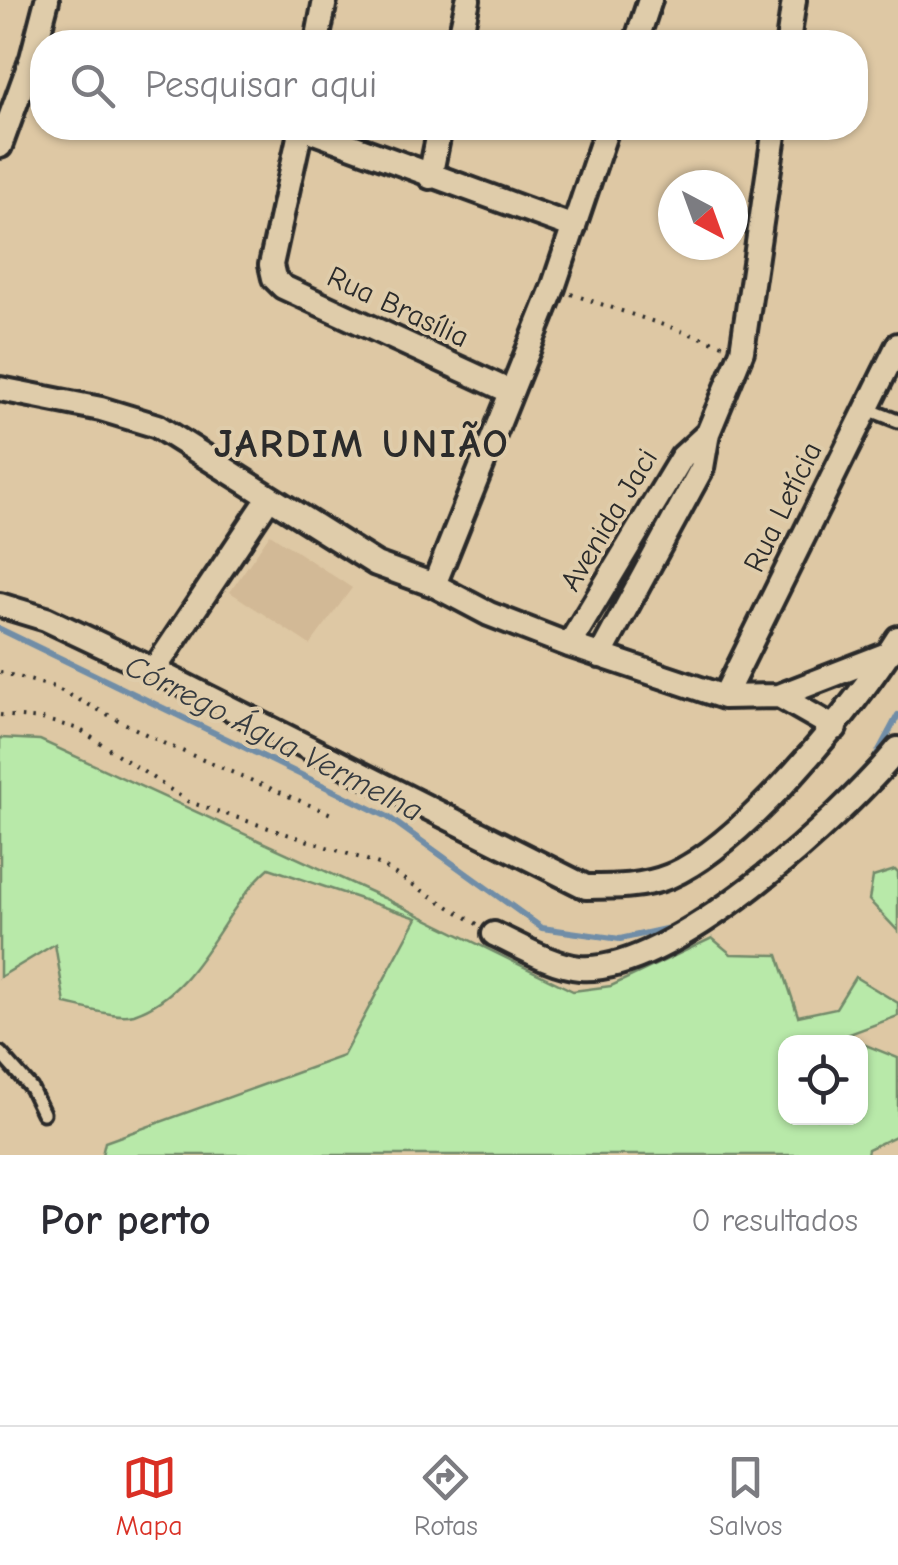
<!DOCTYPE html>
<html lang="pt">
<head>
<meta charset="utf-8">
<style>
	:root { --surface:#fff; --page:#f2f2f3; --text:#2b2b33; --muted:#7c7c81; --line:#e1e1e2; --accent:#d93025 }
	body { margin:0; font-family:"Comic Neue",sans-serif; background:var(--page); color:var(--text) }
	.controls { position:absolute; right:30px; bottom:30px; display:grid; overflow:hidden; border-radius:20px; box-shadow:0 2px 8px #0004 }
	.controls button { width:90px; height:90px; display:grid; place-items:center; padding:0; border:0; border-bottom:2px solid var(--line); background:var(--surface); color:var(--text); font:50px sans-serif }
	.compass { position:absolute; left:658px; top:170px; width:90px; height:90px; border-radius:50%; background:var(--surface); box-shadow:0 2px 8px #0004; rotate:139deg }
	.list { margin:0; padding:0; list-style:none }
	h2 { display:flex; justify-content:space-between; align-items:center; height:130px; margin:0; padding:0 40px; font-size:42px }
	h2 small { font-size:32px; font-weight:400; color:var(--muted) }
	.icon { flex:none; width:55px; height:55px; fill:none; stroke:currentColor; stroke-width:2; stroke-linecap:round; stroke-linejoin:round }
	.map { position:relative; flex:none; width:898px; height:1155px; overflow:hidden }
	.search { position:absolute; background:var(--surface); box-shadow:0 2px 8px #0004; left:30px; right:30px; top:30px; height:110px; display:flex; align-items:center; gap:25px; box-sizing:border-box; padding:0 35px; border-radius:40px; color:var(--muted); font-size:38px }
	.sheet { height:270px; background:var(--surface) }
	nav { display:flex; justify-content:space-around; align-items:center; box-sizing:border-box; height:140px; border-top:2px solid var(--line); background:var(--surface); font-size:28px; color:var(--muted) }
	nav a { display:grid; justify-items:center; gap:5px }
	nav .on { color:var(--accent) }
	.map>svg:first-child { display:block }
	.built { fill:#d2b996 }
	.green { fill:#b8e9a9; stroke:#728a6a; stroke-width:2.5 }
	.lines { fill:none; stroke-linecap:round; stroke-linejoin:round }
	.stream { stroke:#6f8da7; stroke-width:6 }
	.lane-casing { stroke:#2b2b2b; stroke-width:19 }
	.street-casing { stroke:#2b2b2b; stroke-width:30 }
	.path { stroke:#2b2b2b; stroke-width:4; stroke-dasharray:2.5 8; stroke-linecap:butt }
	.lane { stroke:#dfccaa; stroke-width:11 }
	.street { stroke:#dfccaa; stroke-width:22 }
	.labels { text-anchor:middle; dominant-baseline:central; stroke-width:8; stroke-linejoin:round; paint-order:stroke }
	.street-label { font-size:30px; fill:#2b2b2b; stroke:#dfccaa }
	.water-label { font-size:32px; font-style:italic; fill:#363b40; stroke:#dfccaa }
	.district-label { font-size:40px; font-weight:bold; letter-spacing:2.5px; fill:#2b2b2b; stroke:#dfccaa }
</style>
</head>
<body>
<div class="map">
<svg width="898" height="1155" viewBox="0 0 898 1155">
	<rect width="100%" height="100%" fill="#dec8a4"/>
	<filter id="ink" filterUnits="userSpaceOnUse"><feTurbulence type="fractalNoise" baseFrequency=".01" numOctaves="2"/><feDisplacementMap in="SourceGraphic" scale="20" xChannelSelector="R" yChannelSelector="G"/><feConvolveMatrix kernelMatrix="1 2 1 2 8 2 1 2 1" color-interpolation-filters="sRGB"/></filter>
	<g filter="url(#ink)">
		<path class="built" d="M270,534L352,588L310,645L230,592Z"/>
		<path class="green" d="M0,738L40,740L384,898L573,991L611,986L712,938L731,954L778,955L798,1016L836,1008L855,977L898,1003V1016L844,1036L858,1042H786V1118H860L861,1043L898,1058V1135L868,1149L867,1155H102L105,1142L343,1056L417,918L269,868C220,911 201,991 134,1014C117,1019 83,1007 65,1004L55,944L0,977Z
			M895,870L898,873V931L869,900L873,877Z"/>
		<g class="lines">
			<path class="stream" d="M0,629L388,817L542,928L620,939L670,928
				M819,815L875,758L898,715"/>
			<g class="lane-casing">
				<path id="lane" d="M865,408L898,421
					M0,1053L31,1088L43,1113"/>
			</g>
			<g class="street-casing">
				<path id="street" d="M317,42L325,0
					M459,42L468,0
					M636,42L650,0
					M788,42L794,0
					M301,128L271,265L274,278L283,287L511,392
					M303,128L574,227
					M0,146L32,58L47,0
					M430,177L440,128
					M0,389L101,409L157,426L376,564L434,585L489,614L569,645L724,697L779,696L890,653
					M434,585L553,288L607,128
					M0,605L46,619L154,670L586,887C615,887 643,887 670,876C744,844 855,707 898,638
					M569,645L682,457L708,433
					M600,656L702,468L708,433L742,351L775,128
					M154,670L269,498
					M779,696L835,728
					M724,697L898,345
					M494,934C520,946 551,965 580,968C671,975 843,816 898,749"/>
			</g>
			<path class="path" d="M571,294L723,345
				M0,672L54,687L163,743L331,814
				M0,715L42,719L79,729L189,802L379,864L477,924"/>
			<use href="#lane" class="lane"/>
			<use href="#street" class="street"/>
		</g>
	</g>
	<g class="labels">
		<g class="street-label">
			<text transform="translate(398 307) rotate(25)">Rua Brasília</text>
			<text transform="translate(783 507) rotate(-64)">Rua Letícia</text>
			<text transform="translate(609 520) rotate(-59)">Avenida Jaci</text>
		</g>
		<g class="water-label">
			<text transform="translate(274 738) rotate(27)">Córrego Água Vermelha</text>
		</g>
		<g class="district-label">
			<text x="362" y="444">JARDIM UNIÃO</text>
		</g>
	</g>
</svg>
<div class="controls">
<button><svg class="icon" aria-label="locate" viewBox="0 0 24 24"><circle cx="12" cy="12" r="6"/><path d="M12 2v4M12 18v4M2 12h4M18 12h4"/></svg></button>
</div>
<svg class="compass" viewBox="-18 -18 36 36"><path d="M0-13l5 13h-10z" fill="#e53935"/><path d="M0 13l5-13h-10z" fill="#7c7c81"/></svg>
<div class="search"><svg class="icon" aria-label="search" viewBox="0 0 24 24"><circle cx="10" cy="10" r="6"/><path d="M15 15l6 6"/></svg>Pesquisar aqui</div>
</div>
<section class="sheet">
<h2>Por perto<small>0 resultados</small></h2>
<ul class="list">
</ul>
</section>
<nav>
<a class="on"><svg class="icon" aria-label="map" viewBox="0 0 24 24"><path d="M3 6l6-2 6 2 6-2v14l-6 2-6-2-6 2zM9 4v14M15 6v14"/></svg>Mapa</a>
<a><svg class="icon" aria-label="directions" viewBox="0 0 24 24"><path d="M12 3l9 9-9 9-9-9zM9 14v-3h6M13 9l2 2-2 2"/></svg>Rotas</a>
<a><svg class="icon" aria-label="saved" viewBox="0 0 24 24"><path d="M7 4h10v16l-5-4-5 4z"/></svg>Salvos</a>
</nav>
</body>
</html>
